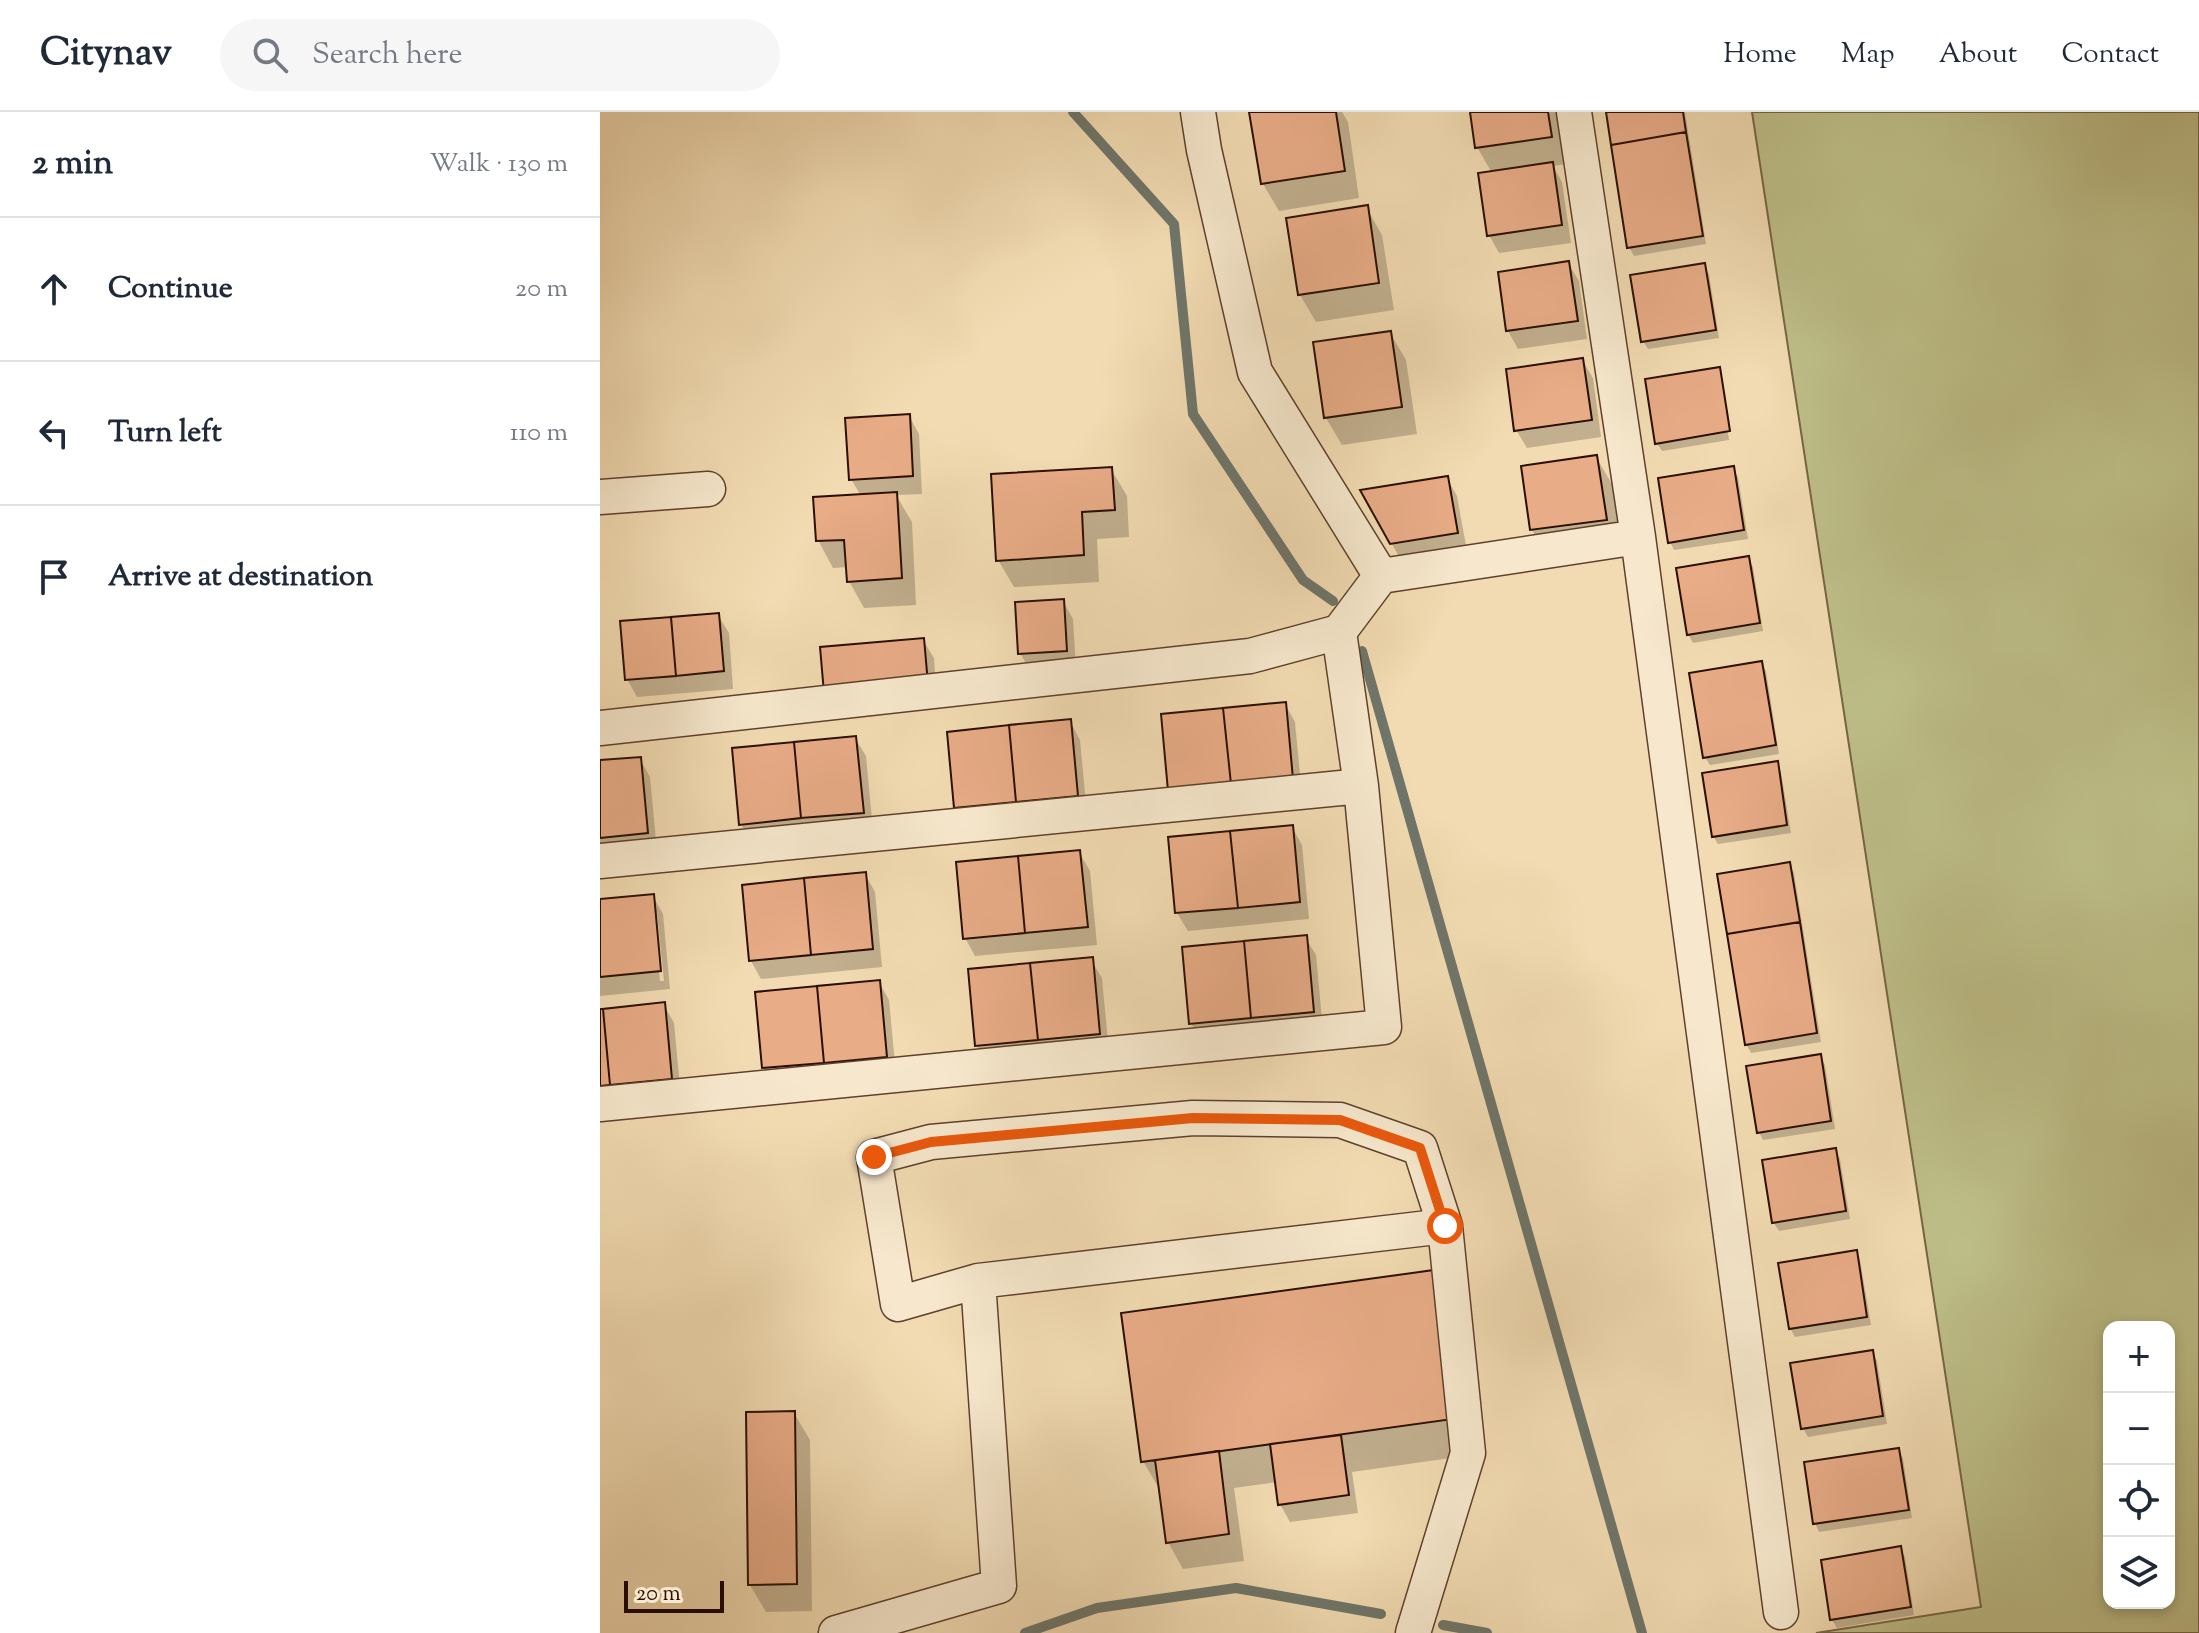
<!DOCTYPE html>
<html lang="en">
<head>
<meta charset="utf-8">
<style>
	:root { --surface:#fff; --page:#f6f6f7; --text:#1f2937; --muted:#747a83; --line:#e0e1e3 }
	body { margin:0; font-family:"Sorts Mill Goudy",serif; background:var(--page); color:var(--text) }
	.controls { position:absolute; right:24px; bottom:24px; display:grid; overflow:hidden; border-radius:16px; box-shadow:0 4px 12px #0003 }
	.controls button { width:72px; height:72px; display:grid; place-items:center; padding:0; border:0; border-bottom:2px solid var(--line); background:var(--surface); color:var(--text); font:40px sans-serif }
	.scale { position:absolute; left:24px; bottom:20px; width:100px; box-sizing:border-box; padding-left:8px; border:4px solid #2c0e00; border-top:0; font-size:22px; line-height:28px; white-space:nowrap; color:#2c0e00; -webkit-text-stroke:6px #f7e8cd; paint-order:stroke }
	.stop { position:absolute; width:24px; height:24px; margin:-18px; border:6px solid #ea580c; border-radius:50%; background:#fff }
	.stop.end { background:#ea580c; border-color:#fff; box-shadow:0 2px 8px #0008 }
	.list { margin:0; padding:0; list-style:none }
	h2 { display:flex; justify-content:space-between; align-items:center; height:104px; margin:0; padding:0 32px; font-size:34px }
	h2 small { font-size:26px; font-weight:400; color:var(--muted) }
	.list li { display:grid; grid-template-columns:52px 1fr auto; gap:24px; align-items:center; box-sizing:border-box; height:144px; padding:0 32px; border-top:2px solid var(--line) }
	.list b { display:block; font-size:30px; white-space:nowrap }
	.list em { font-size:26px; font-style:normal; color:var(--muted) }
	.icon { flex:none; width:44px; height:44px; fill:none; stroke:currentColor; stroke-width:2; stroke-linecap:round; stroke-linejoin:round }
	.map { position:relative; flex:none; width:1599px; height:1521px; overflow:hidden }
	header { display:flex; align-items:center; gap:48px; box-sizing:border-box; height:112px; padding:0 40px; background:var(--surface); border-bottom:2px solid var(--line) }
	header strong { font-size:38px }
	nav { display:flex; gap:44px; margin-inline-start:auto; font-size:28px }
	.search { width:560px; height:72px; background:var(--page); display:flex; align-items:center; gap:20px; box-sizing:border-box; padding:0 28px; border-radius:44px; color:var(--muted); font-size:30px }
	main { display:flex }
	aside { flex:1; background:var(--surface) }
	.map>svg:first-child { display:block }
	.green { fill:#bebf89; stroke:#756644; stroke-width:2; fill-rule:evenodd }
	.shadow { fill:#0003; fill-rule:evenodd }
	.lines { fill:none; stroke-linecap:round; stroke-linejoin:round }
	.stream { stroke:#6f756a; stroke-width:10 }
	.building { fill:#e8ac87; stroke:#2c0e00; stroke-width:2 }
	.minor-casing { stroke:#5e412c; stroke-width:37 }
	.minor { stroke:#f7e8cd; stroke-width:34 }
	.route { stroke:#ea580c; stroke-width:10 }
</style>
</head>
<body>
<header>
<strong>Citynav</strong>
<div class="search"><svg class="icon" aria-label="search" viewBox="0 0 24 24"><circle cx="10" cy="10" r="6"/><path d="M15 15l6 6"/></svg>Search here</div>
<nav><a>Home</a><a>Map</a><a>About</a><a>Contact</a></nav>
</header>
<main>
<aside>
<h2>2 min<small>Walk · 130 m</small></h2>
<ul class="list">
<li><svg class="icon" aria-label="ahead" viewBox="0 0 24 24"><path d="M12 20V5M6 11l6-6 6 6"/></svg><div><b>Continue</b></div><em>20 m</em></li>
<li><svg class="icon" aria-label="left" viewBox="0 0 24 24"><path d="M17 20v-9H6M10 6l-5 5 5 5"/></svg><div><b>Turn left</b></div><em>110 m</em></li>
<li><svg class="icon" aria-label="arrive" viewBox="0 0 24 24"><path d="M6 21V4h12l-3 4 3 4H6"/></svg><div><b>Arrive at destination</b></div></li>
</ul>
</aside>
<div class="map">
<svg width="1599" height="1521" viewBox="0 0 1599 1521">
	<rect width="100%" height="100%" fill="#f2dbb2"/>
	<filter id="stains"><feTurbulence type="fractalNoise" baseFrequency=".0025" numOctaves="4"/><feColorMatrix values="0 0 0 0 .2 0 0 0 0 .09 0 0 0 0 .02 0 0 0 .5 -.17"/></filter>
	<radialGradient id="worn" r=".72"><stop offset=".6" stop-color="#630" stop-opacity="0"/><stop offset="1" stop-color="#630" stop-opacity=".3"/></radialGradient>
	<path class="green" d="M1152,0H1599V1521H1216L1381,1495ZM1509,1215H1569V1491H1509Z"/>
	<path class="shadow" d="M652,0H742L748,10L759,86L679,99L663,72Z
		M872,0H959L966,52L953,54L962,70L971,131L899,141L889,123L892,61L877,35Z
		M1008,0H1085L1106,132L1034,144L1029,135Z
		M766,95L782,123L794,198L716,210L700,183L689,108Z
		M968,151L979,169L987,227L918,237L908,219L900,161Z
		M1104,153L1109,162L1119,226L1048,237L1043,229Z
		M790,221L806,248L817,322L742,333L726,306L715,231Z
		M982,248L993,266L1001,325L927,336L916,318Z
		M1119,257L1122,264H1119L1129,328L1062,339L1057,331Z
		M309,304L319,322L322,382L296,383L312,410L316,493L264,496L249,469L248,455L233,456L218,428L261,384L251,367Z
		M996,345L1012,372L1021,435L948,445L932,418L924,356Z
		M511,357L527,384L529,425L497,427L499,470L414,475L398,448Z
		M1133,357L1138,365L1148,427L1074,438L1070,430Z
		M847,366L857,384L867,439L802,450L763,380Z
		M1148,446L1153,455L1163,519L1093,531L1088,522Z
		M463,489L473,507L476,557L431,560L420,541Z
		M118,503L129,521L133,577L37,585L27,567Z
		M323,528L334,546L337,589L236,598Z
		M1161,551L1166,559L1179,642L1110,653L1105,645Z
		M685,592L695,610L702,684L581,696Z
		M470,609L480,628L487,702L366,714L356,696Z
		M255,626L266,644L273,718L151,730L141,712Z
		M40,647L50,665L57,739L0,745V651Z
		M1177,651L1181,660L1191,721L1118,732L1113,724Z
		M692,715L702,733L709,807L588,819L577,801Z
		M479,740L490,759L497,833L375,844L365,826Z
		M1189,752L1194,761L1221,930L1151,941L1146,932Z
		M265,762L275,780L282,855L161,867L151,849Z
		M53,784L63,802L70,877L0,884V789ZM53,801H57L64,869H60Z
		M705,825L716,843L723,918L601,929L591,911Z
		M491,848L502,866L509,940L387,952L377,934Z
		M279,870L289,888L296,962L175,974L164,956L157,882Z
		M64,893L74,911L81,985L0,993V899Z
		M1220,944L1225,953L1235,1017L1163,1028L1159,1020Z
		M1235,1038L1240,1047L1250,1107L1179,1119L1174,1111Z
		M1256,1140L1260,1148L1271,1213L1195,1225L1190,1216Z
		M833,1161L872,1343L752,1360L758,1401L690,1410L680,1392L677,1370L634,1376L644,1449L583,1457L568,1430L561,1380L543,1349Z
		M1272,1240L1277,1249L1287,1312L1208,1325L1203,1316Z
		M194,1301L210,1328L212,1499L166,1500L150,1473Z
		M1298,1338L1303,1346L1312,1406L1219,1420L1215,1411Z
		M1300,1436L1305,1445L1314,1503L1237,1516L1232,1508L1223,1449Z"/>
	<g class="lines">
		<path class="stream" d="M473,0L574,112L593,302L703,468L733,489
			M762,539L1042,1521
			M843,1513L887,1521
			M425,1521L497,1496L636,1476L781,1502"/>
	</g>
	<path class="building" d="M649,0H736L745,59L661,72Z
		M870,0H948L952,25L875,36Z
		M1006,0H1083L1086,20L1011,33Z
		M1086,20L1103,124L1027,136L1011,33Z
		M953,50L962,113L887,124L878,61Z
		M768,93L779,171L698,183L686,106Z
		M969,149L978,209L906,219L898,160Z
		M1105,151L1116,218L1041,230L1030,163Z
		M791,219L802,295L724,306L713,230Z
		M983,246L992,308L914,319L906,257Z
		M1120,255L1130,319L1055,332L1045,267Z
		M310,302L313,364L249,368L245,306Z
		M997,343L1007,408L930,418L921,354Z
		M1134,354L1144,418L1068,431L1058,366Z
		M512,355L515,398L482,400L484,443L396,449L391,362Z
		M848,364L858,421L790,432L760,378Z
		M297,380L302,466L247,470L244,428L216,429L213,385Z
		M1149,444L1160,511L1087,523L1076,456Z
		M464,487L467,539L418,542L415,490Z
		M119,501L124,559L76,564L71,505Z
		M71,505L76,564L25,568L20,509Z
		M324,526L328,572L224,581L220,535Z
		M1162,549L1176,633L1103,646L1089,561Z
		M686,590L693,667L631,672L623,596Z
		M623,596L631,672L568,679L561,602Z
		M471,607L478,684L416,690L409,613Z
		M409,613L416,690L354,696L347,620Z
		M256,624L264,701L201,706L194,630Z
		M194,630L201,706L139,713L132,636Z
		M41,645L48,721L0,726V648Z
		M1178,649L1187,713L1112,725L1102,661Z
		M693,713L700,790L638,796L630,719Z
		M630,719L638,796L575,801L568,725Z
		M480,738L488,815L425,821L418,744Z
		M418,744L425,821L363,827L356,750Z
		M1190,750L1200,810L1127,822L1117,762Z
		M266,760L273,837L211,843L204,766Z
		M204,766L211,843L149,849L142,773Z
		M54,782L61,859L0,865V787Z
		M1200,810L1217,921L1145,933L1127,822Z
		M707,823L714,900L651,906L644,829Z
		M644,829L651,906L589,912L582,835Z
		M493,845L500,922L438,928L430,851Z
		M430,851L438,928L375,934L368,857Z
		M280,868L287,945L224,951L217,874Z
		M217,874L224,951L162,956L155,880Z
		M65,890L72,967L10,973L3,897Z
		M0,897H3L10,973L0,974Z
		M1221,942L1231,1009L1157,1021L1146,954Z
		M1236,1036L1246,1099L1172,1111L1162,1048Z
		M1257,1138L1267,1205L1189,1217L1178,1151Z
		M834,1158L853,1307L541,1350L521,1201Z
		M1273,1238L1283,1304L1201,1317L1190,1251Z
		M195,1299L197,1472L148,1473L146,1300Z
		M741,1323L749,1383L678,1393L670,1332Z
		M1299,1336L1309,1398L1213,1412L1204,1350Z
		M619,1339L629,1422L566,1431L555,1348Z
		M1301,1434L1311,1495L1230,1508L1221,1448Z"/>
	<g class="lines">
		<g class="minor-casing">
			<path id="minor" d="M598,0L604,38L655,260L781,464L1038,425
				M974,0L1038,425L1181,1500
				M0,385L108,377
				M0,616L650,544L739,520L781,464
				M0,749L761,674
				M0,992L784,915L761,674L739,520
				M378,1169L298,1192L274,1045L331,1030L593,1006L740,1008L820,1036L845,1114L868,1341L813,1521
				M236,1521L399,1474L378,1169L845,1114"/>
		</g>
		<use href="#minor" class="minor"/>
	</g>
	<g class="lines">
		<path class="route" d="M274,1045L331,1030L593,1006L740,1008L820,1036L845,1114"/>
	</g>
	<rect width="100%" height="100%" filter="url(#stains)"/>
	<rect width="100%" height="100%" fill="url(#worn)"/>
</svg>
<div class="controls">
<button>+</button>
<button>−</button>
<button><svg class="icon" aria-label="locate" viewBox="0 0 24 24"><circle cx="12" cy="12" r="6"/><path d="M12 2v4M12 18v4M2 12h4M18 12h4"/></svg></button>
<button><svg class="icon" aria-label="layers" viewBox="0 0 24 24"><path d="M12 4l9 5-9 5-9-5zM3 14l9 5 9-5"/></svg></button>
</div>
<div class="scale">20 m</div>
<div class="stop" style="left:845px;top:1114px"></div>
<div class="stop end" style="left:274px;top:1045px"></div>
</div>
</main>
</body>
</html>
